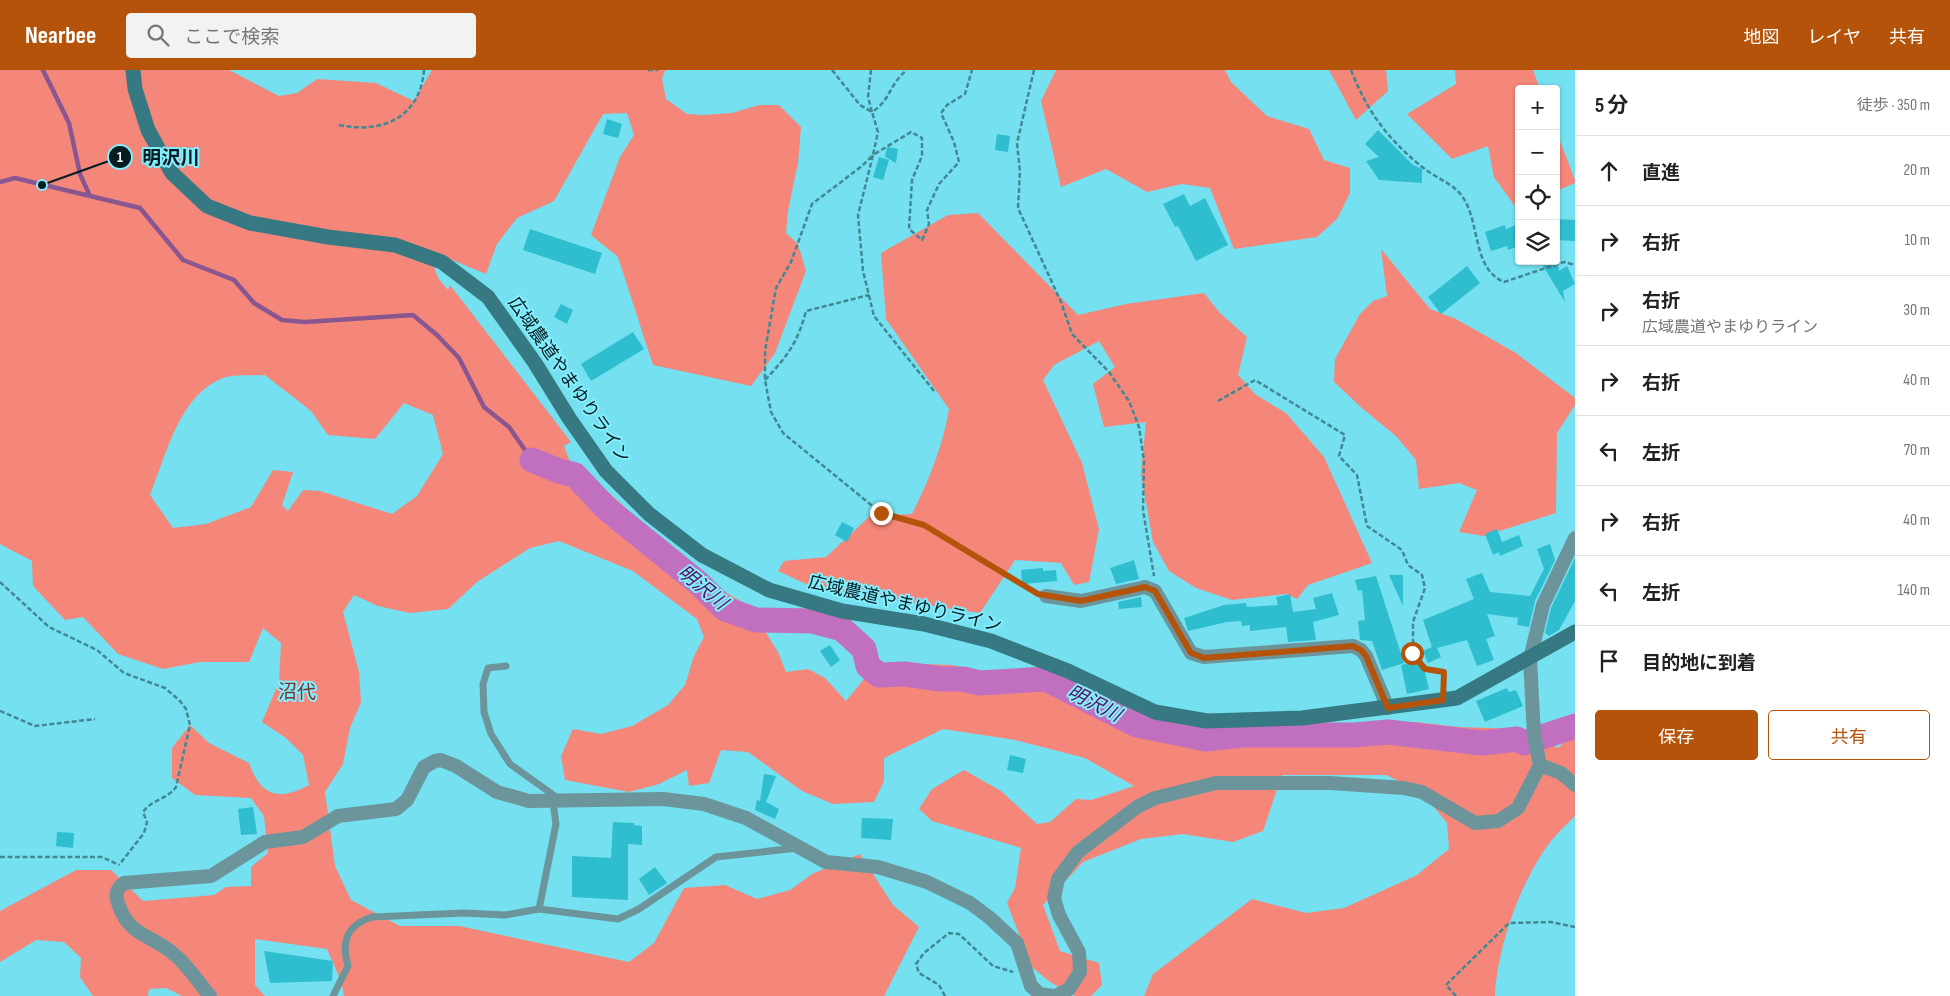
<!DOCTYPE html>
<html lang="ja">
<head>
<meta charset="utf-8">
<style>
	:root { --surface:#fff; --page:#f2f2f2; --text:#222; --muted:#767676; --line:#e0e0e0; --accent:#b45309 }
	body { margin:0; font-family:"Sofia Sans Condensed","Noto Sans JP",sans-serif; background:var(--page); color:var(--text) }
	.controls { position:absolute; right:15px; top:15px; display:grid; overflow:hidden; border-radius:5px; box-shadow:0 1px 4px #0004 }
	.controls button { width:45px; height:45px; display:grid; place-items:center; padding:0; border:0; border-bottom:1px solid var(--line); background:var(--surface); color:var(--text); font:25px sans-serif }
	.stop { position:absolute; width:15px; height:15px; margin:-11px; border:4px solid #b45309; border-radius:50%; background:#fff }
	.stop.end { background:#b45309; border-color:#fff; box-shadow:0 1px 5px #0008 }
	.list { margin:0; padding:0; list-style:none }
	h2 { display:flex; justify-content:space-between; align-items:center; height:65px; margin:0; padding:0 20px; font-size:21px }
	h2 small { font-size:16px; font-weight:400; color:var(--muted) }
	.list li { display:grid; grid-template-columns:32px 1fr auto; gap:15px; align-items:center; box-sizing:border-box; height:70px; padding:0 20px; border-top:1px solid var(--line) }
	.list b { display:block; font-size:19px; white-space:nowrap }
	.list p { margin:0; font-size:16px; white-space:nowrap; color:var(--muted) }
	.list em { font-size:16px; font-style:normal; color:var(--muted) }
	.actions { display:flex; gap:10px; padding:15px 20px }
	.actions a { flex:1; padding:11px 0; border:1px solid var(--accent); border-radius:5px; text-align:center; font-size:18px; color:var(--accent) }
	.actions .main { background:var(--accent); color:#fff }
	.icon { flex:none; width:28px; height:28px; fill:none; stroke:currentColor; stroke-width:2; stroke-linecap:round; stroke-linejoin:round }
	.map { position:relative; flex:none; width:1575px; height:926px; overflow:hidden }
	header { display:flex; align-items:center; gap:30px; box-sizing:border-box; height:70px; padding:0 25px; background:var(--accent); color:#fff }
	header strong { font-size:24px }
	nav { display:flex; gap:28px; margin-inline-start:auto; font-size:18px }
	.search { width:350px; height:45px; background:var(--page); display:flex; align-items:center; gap:12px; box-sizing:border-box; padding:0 18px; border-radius:5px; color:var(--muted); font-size:19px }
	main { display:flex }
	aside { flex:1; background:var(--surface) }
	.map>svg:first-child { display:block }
	.green { fill:#f4877a; fill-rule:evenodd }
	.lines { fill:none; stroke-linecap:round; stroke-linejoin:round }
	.stream { stroke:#89568f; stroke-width:4.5 }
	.river { stroke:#c16fbf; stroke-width:25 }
	.building { fill:#2ebed0 }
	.path { stroke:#428893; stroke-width:2.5; stroke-dasharray:5 2.5; stroke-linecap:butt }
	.lane { stroke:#6c959b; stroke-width:7 }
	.street { stroke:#6c959b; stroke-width:14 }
	.secondary { stroke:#367983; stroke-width:15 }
	.route { stroke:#b45309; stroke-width:6 }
	.labels { text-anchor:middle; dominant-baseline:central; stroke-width:4; stroke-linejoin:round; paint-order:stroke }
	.street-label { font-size:18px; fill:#051c20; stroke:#82edfd }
	.water-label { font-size:19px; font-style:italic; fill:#5a0d5b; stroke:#82edfd }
	.neighbourhood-label { font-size:19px; fill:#7c352e; stroke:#82edfd }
	.leader { fill:none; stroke:#051c20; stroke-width:2 }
	.callout-dot { fill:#051c20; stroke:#82edfd; stroke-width:2 }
	.mark-label { font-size:15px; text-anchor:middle; font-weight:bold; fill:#fff }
	.callout-label { font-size:19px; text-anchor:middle; font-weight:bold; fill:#051c20; stroke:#82edfd; stroke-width:4; stroke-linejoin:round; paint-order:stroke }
</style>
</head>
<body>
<header>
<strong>Nearbee</strong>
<div class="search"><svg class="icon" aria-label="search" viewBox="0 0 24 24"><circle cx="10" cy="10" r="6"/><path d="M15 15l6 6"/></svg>ここで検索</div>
<nav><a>地図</a><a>レイヤ</a><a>共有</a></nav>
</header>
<main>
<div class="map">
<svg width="1575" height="926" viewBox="0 0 1575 926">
	<rect width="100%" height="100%" fill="#74e0f0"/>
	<path class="green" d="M0,0H229L279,26L297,23L317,9L376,13L414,31L432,0H665L662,9L666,29L687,44L703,45L732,43L759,35H779L801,57L798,93L788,141L786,163L798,174L806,201L775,283L751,316L653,295L618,187L591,165L620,87L634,65L627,43L603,44L554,131L517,148L497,174L486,204L428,180L438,208L448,220L450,215L571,372L564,376L575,405L608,422L708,512L749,536L778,582L786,602L808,599L825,608L846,631L864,609L888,593L953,595L989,606L1049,604L1144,648L1201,659L1332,658L1416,652L1458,657L1520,659L1558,678L1575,661V746C1567,754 1558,762 1551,771C1521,810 1497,877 1495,926H1144L1153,904L1252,829L1306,843L1344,838L1417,805L1449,779L1447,753L1422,722L1386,705H1282L1263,761L1233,772L1183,764L1141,769L1083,792L1043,835L1060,881L1099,893L1102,915L1091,926H1075L1050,912L1032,897L1007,833L1015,818L1021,778L932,751L919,739L932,719L964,700L1001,721L1037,754L1050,752L1076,729L1091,730L1134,716L1085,688L1015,670L943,659L884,688V711L874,732L833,734L802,721L748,682L721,680L709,713L689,716L687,700L659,714L629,722L565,710L561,686L573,659L601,664L632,656L668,635L685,615L694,586L704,567L697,549L633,501L559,471L530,478L477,512L448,539L410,543L378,536L354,525L343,542L359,602L361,632L350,658L343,694L325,722L335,796L351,830L400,856H459L629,892L654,873L684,818L725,815L757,829L790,820L812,804L860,784L893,835L919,857L884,926H344L341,911L327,879L255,869V915L265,926H182L166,918L149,919L148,926H93L80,907L81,888L64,872L36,870L0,892V841L76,800H111L143,831L214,825L226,817L251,816V797L268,783L264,746L251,728L195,725L172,708V678L190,655L209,673L249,693C261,727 279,731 309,715L303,685L286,668L262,652L279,612L281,573L263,558L249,592H200L163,599L118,584L83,547L65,550L33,516L32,491L0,474ZM265,305L311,341L328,365L375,369L404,333L433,345L443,384L417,426L392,444L320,421L303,420L288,441L282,435L293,402L273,400L251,437L206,454L173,458L150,425C166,386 179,325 223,308C234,304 252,306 265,305Z
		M1056,0H1225L1231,12L1267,46L1309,59L1324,90L1350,98V123L1337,149L1317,167L1234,179L1210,118L1182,114L1147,122L1106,99L1061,117L1041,31Z
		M1329,0H1386L1388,21L1356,50Z
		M1455,0H1533L1540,19H1519L1517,139L1494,107L1488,76L1452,89L1407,44L1456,14Z
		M1556,61L1575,110V113L1556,121Z
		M978,143L1078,245L1126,234L1204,223L1220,243L1247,267L1238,305L1256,325L1286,343L1324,387L1372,493L1308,515L1297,529L1286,524L1232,530L1196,518L1169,501L1153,472L1141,404L1146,352L1104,357L1093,314L1115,297L1099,271L1054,295L1043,310L1082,393L1099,459L1089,512L1074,515L1061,493L1015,490L980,543L817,519L778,501L784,491L826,487L870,446L912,444C929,410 943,376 949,339L886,249L881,183L948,145Z
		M1381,179L1430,239L1456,249L1516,283L1575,328V335L1557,363L1556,443L1484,466L1459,462L1477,420L1459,413L1419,419L1416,390L1396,366L1363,339L1334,312L1335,289L1360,244L1373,231L1387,226Z"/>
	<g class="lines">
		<path class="stream" d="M43,0L69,53L80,104L89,124
			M0,112L15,108L140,138L183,190L234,210L254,233L282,250L305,252L413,245L437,265L459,288L484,337L509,357L532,390"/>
		<path class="river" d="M532,390L559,401L575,405L607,439L696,511L725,539L756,550L812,551L842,559L864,579L868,596L879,605L905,604L941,609H963L979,613L1046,609L1137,655L1206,669L1243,665H1354L1388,662L1482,673L1517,669L1524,673L1575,656"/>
	</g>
	<path class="building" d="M607,49L622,54L618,68L603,64Z
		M1378,60L1413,95L1422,99V113L1379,110L1366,91L1379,87L1365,74Z
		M997,64L1010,66L1008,82L995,80Z
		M887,77L898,79L896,93L885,87Z
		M879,87L889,90L883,110L873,107Z
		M1184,124L1190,136L1205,128L1228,175L1196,191L1178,156L1175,157L1163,134Z
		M1556,149L1575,150V171L1556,170Z
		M1505,155L1506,159L1516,155L1519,176L1508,180L1507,176L1491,181L1485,162Z
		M530,159L602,183L595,204L523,180Z
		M1540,191H1557L1559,201L1567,196L1575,214L1563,221L1565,232Z
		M1467,196L1480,213L1441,244L1428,227Z
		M561,234L573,240L567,254L554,247Z
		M633,262L644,279L591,311L581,294Z
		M842,452L854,458L847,472L835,465Z
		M1497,459L1502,472L1519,465L1523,476L1500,486L1499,482L1493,485L1485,464Z
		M1550,474L1555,490L1535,531L1529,557L1517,555L1518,548L1487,544L1495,566L1486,569L1494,590L1477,596L1467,570L1437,578L1441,587L1428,593L1423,581L1432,577L1423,550L1474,529L1466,509L1482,503L1490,522L1530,526L1544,499L1537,479Z
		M1575,488V531L1559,560L1549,566L1545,563L1551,538Z
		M1134,490L1139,509L1116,514L1110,498Z
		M1043,498V501L1056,500L1057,511L1022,514L1021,500Z
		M1389,505H1403V536Z
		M1376,506L1404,593L1382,600L1372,571L1360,570L1358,551L1365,550L1362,520L1358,521L1355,510Z
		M1332,523L1339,545L1313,552L1316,570L1288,572L1286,557L1250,561V555L1242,556L1241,551L1227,552L1188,561L1184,548L1224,535L1246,533L1247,537L1278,535L1276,527L1290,524L1293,542L1316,539L1313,528Z
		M1141,527L1142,537L1119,539L1118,532Z
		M830,575L840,590L831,597L820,581Z
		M1422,590L1429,619L1407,624L1401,595Z
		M1507,618L1509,622L1516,620L1523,636L1485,652L1476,631Z
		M1010,685L1026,689L1023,703L1007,700Z
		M764,704L776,706L766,732L779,739L775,749L755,740L757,730L760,731Z
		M253,737L257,764L241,765L238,739Z
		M862,748L893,749L891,770L861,768Z
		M613,752L634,753V755L642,756V775L628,774V830L572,827V786L611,788Z
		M57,762L74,763L73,778L56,776Z
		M655,797L667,813L649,825L639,809Z
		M264,881L333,891L332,911L270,913Z"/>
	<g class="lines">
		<path class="path" d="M648,0H658
			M832,0L860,35L872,42L878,62L873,85L862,96L812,134L791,192L776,218L765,281V310L771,342L783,363L881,443L925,455L976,485L1033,522
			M871,0L868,27L872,42C891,30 889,14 907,0
			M1034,0L1017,73L1020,102L1018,138L1061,232L1072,264L1109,302L1129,331L1139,357L1144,391L1143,440L1154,506
			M1351,0C1368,43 1387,68 1422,97C1437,109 1454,113 1464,129C1480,155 1473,199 1504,212L1564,192L1575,195
			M339,55C382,64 420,48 424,0
			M765,310C787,287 798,272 806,241L869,225
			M934,321L874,246L863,201L858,145L873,85L911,62L922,68V86L912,110L909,159L922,170L929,154L927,140L939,114L959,92L954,72L941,43L947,35L965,24L972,0
			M1218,331L1255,310L1345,365L1339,386L1357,405L1367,456L1402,480L1408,495L1422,505L1425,518L1413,552V583L1425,599L1443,602V616
			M0,512L49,557L97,580L124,603L165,618L180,631L186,639L190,655L176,717C168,729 151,730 143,742L147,752L144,763L119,795
			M0,641L35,656L95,649
			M0,787H102L119,795
			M945,926L939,915L919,903L916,894L924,883L949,863L959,864L993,896L1013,902
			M1456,926L1446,915L1509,853L1551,852L1575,857"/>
		<path class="lane" d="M506,596L488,598L483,614L484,642L491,664L510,694L559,729
			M539,839L556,754L553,732
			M333,926L348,896C341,872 346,855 372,847L464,843L505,845L539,839L618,849L639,839L716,787L797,778"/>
		<path class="street" d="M1046,526L1081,531L1145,517L1155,521L1191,583L1204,587L1353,576L1361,580L1366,586L1388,638
			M1540,695L1561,703L1575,715
			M210,926C199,913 188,896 175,885C153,865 130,867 119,836C115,825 115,820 124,813L211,806L265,772L303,767L338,746L396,739L407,730L424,697L435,691L441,690L456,696L497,722L529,731L663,729L704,734L746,748L826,792L878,797L927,812L970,833L990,848L1017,873L1031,916L1040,924L1053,926
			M1056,926L1069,919L1080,902L1079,882L1059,845L1054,828L1058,809L1078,782L1137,737L1155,728L1216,713H1330L1404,718L1422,722L1475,753L1498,751L1518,738L1540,695L1534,666L1530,589L1543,535L1575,468"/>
		<path class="secondary" d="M133,0L135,19L148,60L172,103L207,136L250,153L328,167L395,175L442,192L488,227L535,293L569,348L606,401L649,444L702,485L769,520L842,541L924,554L991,571L1068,601L1155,642L1207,651L1302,648L1457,628L1575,562"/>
	</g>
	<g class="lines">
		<path class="route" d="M881,443L924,455L1038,524L1081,531L1145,517L1155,521L1191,583L1204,588L1353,576L1361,580L1366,586L1388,638L1443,630L1444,602L1425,599L1412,583"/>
	</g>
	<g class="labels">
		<g class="street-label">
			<text transform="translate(569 310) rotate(55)">広域農道やまゆりライン</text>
			<text transform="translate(905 534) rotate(13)">広域農道やまゆりライン</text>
		</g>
		<g class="water-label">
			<text transform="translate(702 518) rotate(39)">明沢川</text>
			<text transform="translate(1094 634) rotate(27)">明沢川</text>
		</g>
		<g class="neighbourhood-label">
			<text x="297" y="622">沼代</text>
		</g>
	</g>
	<path class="leader" d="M42 115L120 87"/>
	<g class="callout-dot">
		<circle cx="42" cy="115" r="5"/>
		<circle cx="120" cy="87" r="12"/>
	</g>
	<g class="mark-label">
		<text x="120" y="92">1</text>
	</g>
	<g class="callout-label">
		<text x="171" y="94">明沢川</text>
	</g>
</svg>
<div class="controls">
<button>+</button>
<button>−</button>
<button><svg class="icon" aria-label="locate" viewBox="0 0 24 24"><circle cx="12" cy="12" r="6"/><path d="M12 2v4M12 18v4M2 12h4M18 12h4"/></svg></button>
<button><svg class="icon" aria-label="layers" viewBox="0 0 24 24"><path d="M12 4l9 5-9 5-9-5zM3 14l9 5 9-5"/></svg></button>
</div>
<div class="stop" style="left:1412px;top:583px"></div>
<div class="stop end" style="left:881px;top:443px"></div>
</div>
<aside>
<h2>5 分<small>徒歩 · 350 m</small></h2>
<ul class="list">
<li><svg class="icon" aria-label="ahead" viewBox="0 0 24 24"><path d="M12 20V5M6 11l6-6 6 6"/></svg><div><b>直進</b></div><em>20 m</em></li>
<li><svg class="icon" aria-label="right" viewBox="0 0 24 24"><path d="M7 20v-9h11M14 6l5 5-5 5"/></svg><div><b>右折</b></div><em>10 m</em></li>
<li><svg class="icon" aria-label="right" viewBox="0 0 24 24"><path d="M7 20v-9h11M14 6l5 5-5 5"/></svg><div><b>右折</b><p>広域農道やまゆりライン</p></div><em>30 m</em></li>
<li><svg class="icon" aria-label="right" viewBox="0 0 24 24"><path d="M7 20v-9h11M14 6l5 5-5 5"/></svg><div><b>右折</b></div><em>40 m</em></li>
<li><svg class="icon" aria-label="left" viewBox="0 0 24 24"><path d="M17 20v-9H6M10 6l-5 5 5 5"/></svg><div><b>左折</b></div><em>70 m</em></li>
<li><svg class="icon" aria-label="right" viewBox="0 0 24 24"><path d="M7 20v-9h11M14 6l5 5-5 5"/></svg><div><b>右折</b></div><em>40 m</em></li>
<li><svg class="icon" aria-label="left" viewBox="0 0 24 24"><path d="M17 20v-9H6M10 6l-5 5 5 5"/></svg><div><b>左折</b></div><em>140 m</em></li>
<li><svg class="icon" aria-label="arrive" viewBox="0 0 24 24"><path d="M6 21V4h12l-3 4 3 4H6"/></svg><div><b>目的地に到着</b></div></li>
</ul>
<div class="actions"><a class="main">保存</a><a>共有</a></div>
</aside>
</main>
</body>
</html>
